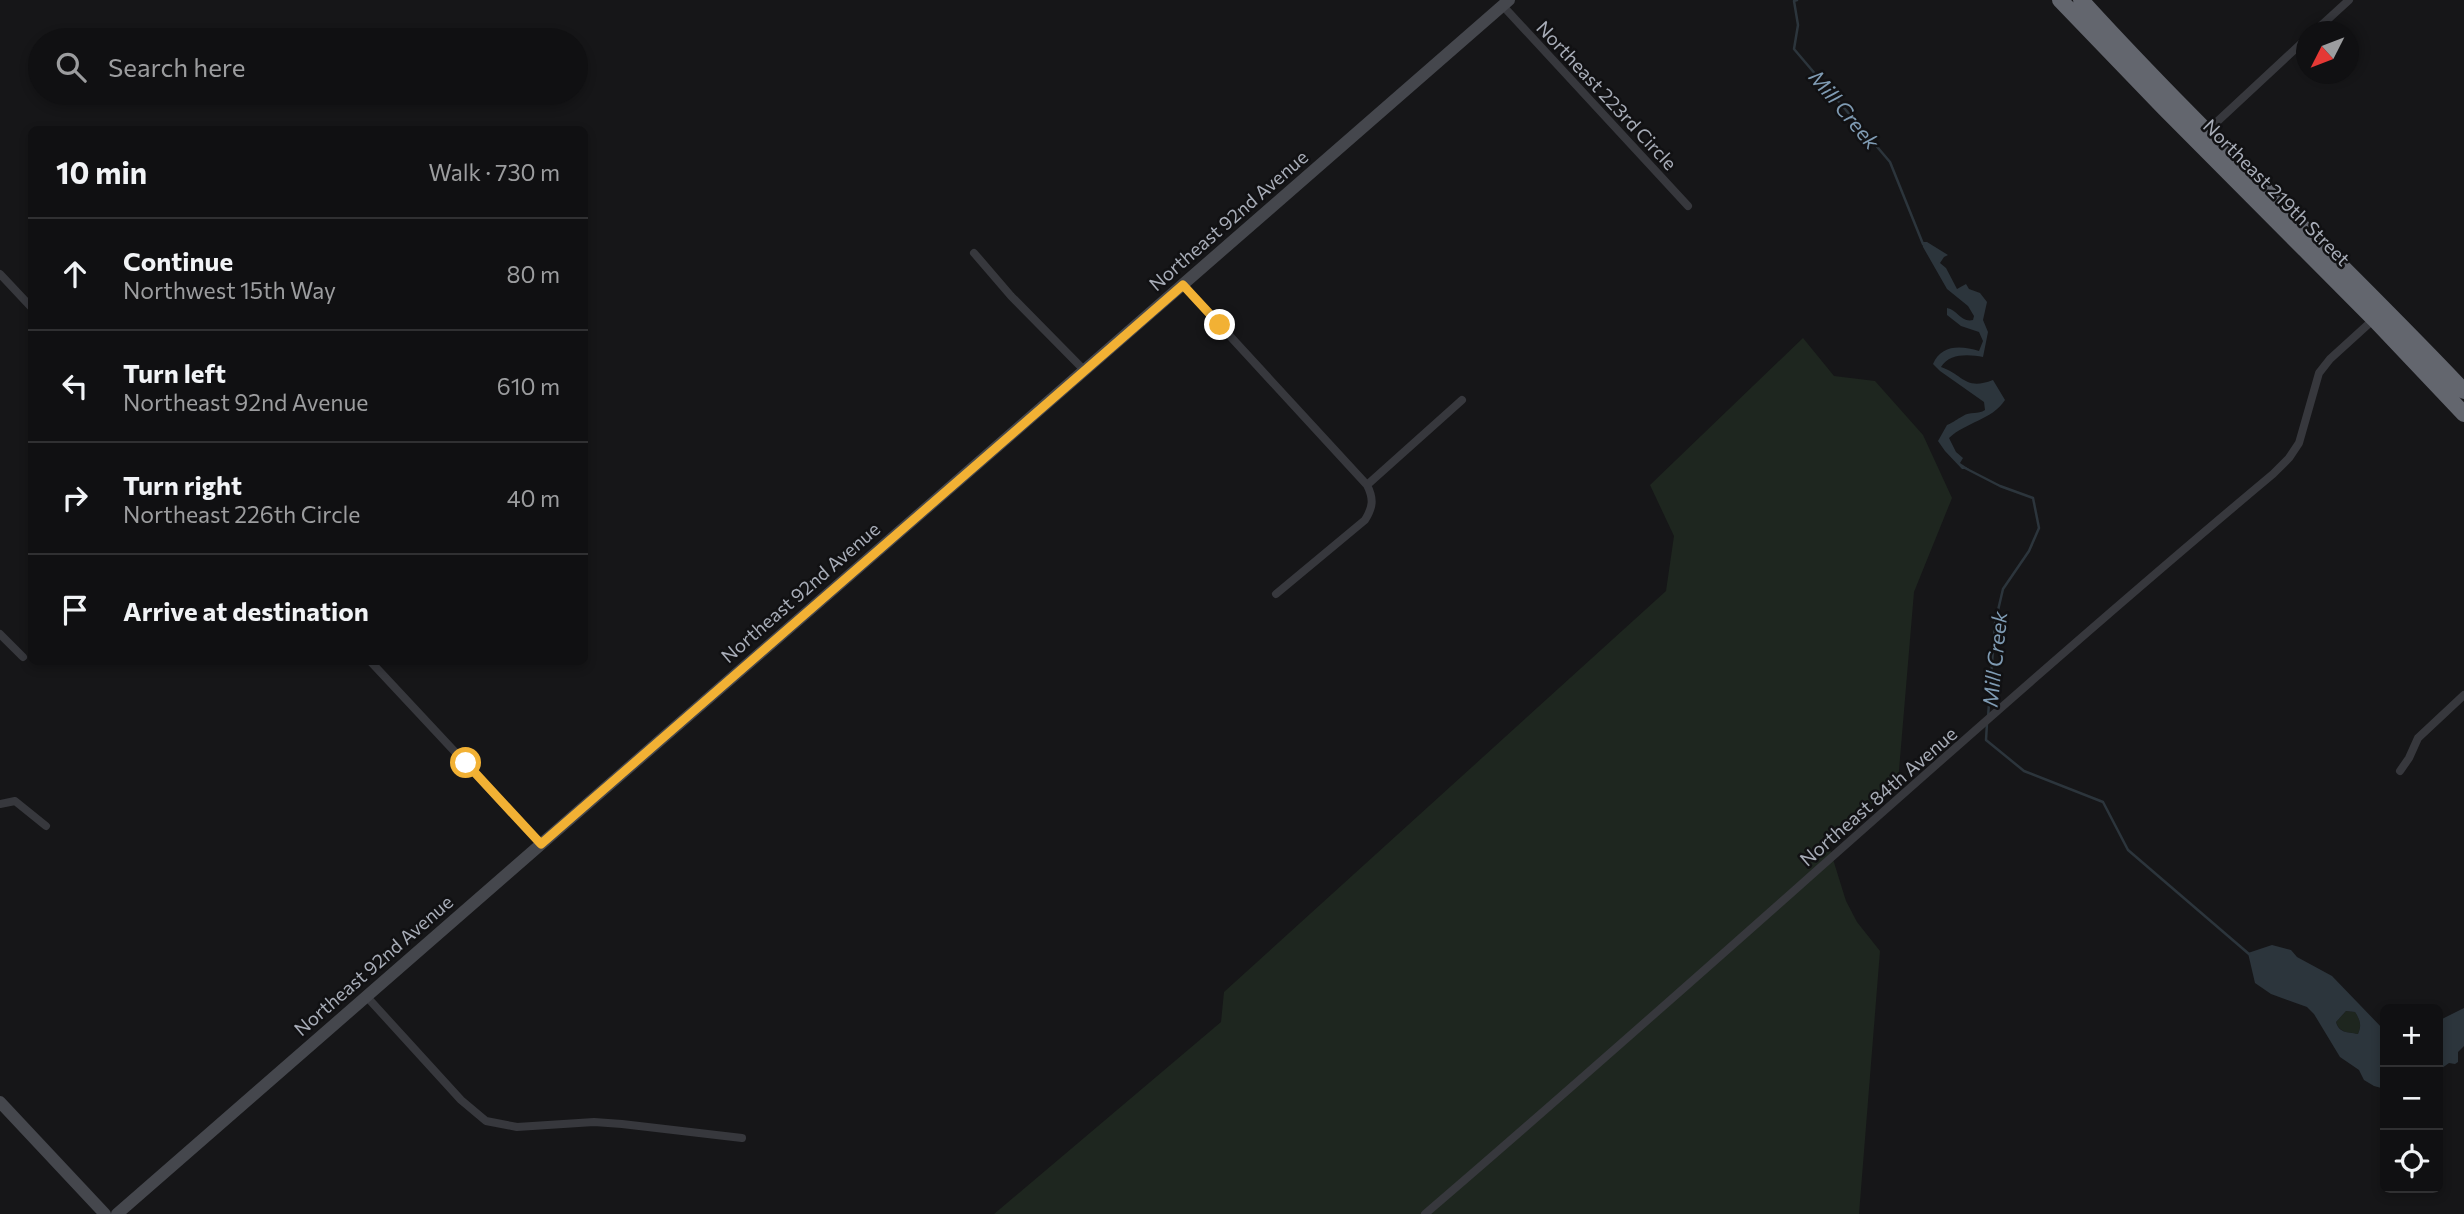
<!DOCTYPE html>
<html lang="en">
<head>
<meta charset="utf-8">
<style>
	:root { --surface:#101012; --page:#19191b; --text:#f1f3f6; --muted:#9c9d9f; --line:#303032 }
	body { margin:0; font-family:Commissioner,sans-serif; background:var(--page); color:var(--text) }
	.controls { position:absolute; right:21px; bottom:21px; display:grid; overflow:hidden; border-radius:10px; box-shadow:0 4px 10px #0003 }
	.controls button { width:63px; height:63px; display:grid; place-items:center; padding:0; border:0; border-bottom:2px solid var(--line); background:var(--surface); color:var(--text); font:35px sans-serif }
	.compass { position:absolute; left:2296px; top:21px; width:63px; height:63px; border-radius:50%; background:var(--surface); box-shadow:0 4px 10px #0003; rotate:228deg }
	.stop { position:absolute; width:21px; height:21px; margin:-16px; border:5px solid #f2b134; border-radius:50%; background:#fff }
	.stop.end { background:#f2b134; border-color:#fff; box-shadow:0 2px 7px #0008 }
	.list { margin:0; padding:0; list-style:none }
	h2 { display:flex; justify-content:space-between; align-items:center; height:91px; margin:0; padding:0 28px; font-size:30px }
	h2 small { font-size:23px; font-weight:400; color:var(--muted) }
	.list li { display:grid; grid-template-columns:46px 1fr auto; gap:21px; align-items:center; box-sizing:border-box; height:112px; padding:0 28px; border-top:2px solid var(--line) }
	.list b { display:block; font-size:26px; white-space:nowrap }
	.list p { margin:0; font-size:23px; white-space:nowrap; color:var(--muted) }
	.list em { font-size:23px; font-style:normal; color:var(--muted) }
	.icon { flex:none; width:38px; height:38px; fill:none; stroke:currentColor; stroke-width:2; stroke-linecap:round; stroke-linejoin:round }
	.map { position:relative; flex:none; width:2464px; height:1214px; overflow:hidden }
	.search { position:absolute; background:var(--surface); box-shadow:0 4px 10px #0003; left:28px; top:28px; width:560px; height:77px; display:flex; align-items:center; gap:18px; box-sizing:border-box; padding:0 24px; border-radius:38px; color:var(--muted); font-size:26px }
	.panel { position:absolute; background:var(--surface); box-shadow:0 4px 10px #0003; left:28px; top:126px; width:560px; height:539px; border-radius:10px }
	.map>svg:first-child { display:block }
	.green { fill:#1e261f }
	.water { fill:#2c353c; fill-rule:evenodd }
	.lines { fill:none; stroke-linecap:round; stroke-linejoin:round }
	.stream { stroke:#2c353c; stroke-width:2.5 }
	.street { stroke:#37383d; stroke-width:8 }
	.secondary { stroke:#45474d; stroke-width:12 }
	.highway { stroke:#63666e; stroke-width:16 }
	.route { stroke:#f2b134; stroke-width:9 }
	.labels { text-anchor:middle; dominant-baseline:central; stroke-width:5; stroke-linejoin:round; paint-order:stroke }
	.street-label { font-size:19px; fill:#a8adb8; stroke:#111113 }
	.water-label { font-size:21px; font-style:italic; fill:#7f9bb3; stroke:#111113 }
</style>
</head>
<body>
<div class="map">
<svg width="2464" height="1214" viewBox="0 0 2464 1214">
	<rect width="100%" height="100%" fill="#161618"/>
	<path class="green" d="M1803,338L1834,376L1875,381L1923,435L1952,498L1914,592L1898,782L1827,840L1846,901L1857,922L1880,951L1859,1214H994L1221,1022L1224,992L1666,591L1674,536L1650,485Z
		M2346,1011L2355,1012C2360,1020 2362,1025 2358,1034C2347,1032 2340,1033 2336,1022Z"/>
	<path class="water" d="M1927,242L1948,255L1944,257L1940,263L1946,268L1957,289L1966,284L1969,289L1980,293L1987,302L1983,320L1988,332L1983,357C1969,354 1949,353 1941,367C1964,375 1965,391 1993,380L2005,400C1992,420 1966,422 1949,438L1956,452L1963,458L1960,463L1969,469H1962L1945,451L1938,441L1947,425C1954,422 1957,419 1963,416C1970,411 1978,415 1985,410L1984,402L1940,371L1933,364C1941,345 1960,345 1979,351L1983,341L1979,332L1961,326L1947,315V308C1958,310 1961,323 1973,320L1974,316L1968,306L1947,289L1923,247L1922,242Z
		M2272,945L2291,950L2297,957L2332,976L2385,1031V1089L2374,1086L2364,1080L2359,1070L2340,1057L2314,1014L2307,1007L2271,994L2255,983L2248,953ZM2346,1011L2355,1012C2360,1020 2362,1025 2358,1034C2347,1032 2339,1033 2336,1022Z
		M2464,1008V1046L2458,1052V1062L2455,1064L2449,1063L2438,1071V1021Z"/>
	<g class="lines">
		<path class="stream" d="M1797,0L1794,1L1798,25L1794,49L1890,162L1923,244
			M1965,468L2000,486L2033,498L2039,528L2029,551L2003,589L1995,623L1988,717
			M1987,723L1986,740L2024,771L2103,802L2128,850L2249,954"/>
		<path class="street" d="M1503,6L1688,206
			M2314,32L2349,0
			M2206,132L2306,39
			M974,253L1011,296L1084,370
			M0,274L32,308
			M1183,285L1367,485C1374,499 1373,507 1365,520L1276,594
			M1367,485L1462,400
			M0,634L23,657
			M371,662L541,844
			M2400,771L2409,758L2418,738L2464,695
			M0,804L15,801L46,826
			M367,997L461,1100L486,1121L517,1127L594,1122L622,1124L742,1138
			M1425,1214C1710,970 1985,715 2273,474L2289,458L2299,443L2319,373L2330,359L2374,319"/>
		<path class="secondary" d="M0,1102L105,1214
			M117,1214L1509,0"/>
		<path class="highway" d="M2060,0L2164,108L2374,319L2464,414
			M2081,0C2204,135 2339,259 2464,391"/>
	</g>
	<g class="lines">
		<path class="route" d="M466,763L541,844L1183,285L1220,325"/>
	</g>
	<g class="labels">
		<g class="street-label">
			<text transform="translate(1607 95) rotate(47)">Northeast 223rd Circle</text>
			<text transform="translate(2277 192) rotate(45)">Northeast 219th Street</text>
			<text transform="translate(1228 220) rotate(-41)">Northeast 92nd Avenue</text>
			<text transform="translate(800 592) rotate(-41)">Northeast 92nd Avenue</text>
			<text transform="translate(1878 796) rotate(-41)">Northeast 84th Avenue</text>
			<text transform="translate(373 965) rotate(-41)">Northeast 92nd Avenue</text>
		</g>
		<g class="water-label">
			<text transform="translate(1845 109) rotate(50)">Mill Creek</text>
			<text transform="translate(1994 659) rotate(-84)">Mill Creek</text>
		</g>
	</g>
</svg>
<div class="controls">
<button>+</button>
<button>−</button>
<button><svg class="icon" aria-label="locate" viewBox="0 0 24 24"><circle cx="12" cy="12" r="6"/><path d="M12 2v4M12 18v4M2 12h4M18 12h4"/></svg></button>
</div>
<svg class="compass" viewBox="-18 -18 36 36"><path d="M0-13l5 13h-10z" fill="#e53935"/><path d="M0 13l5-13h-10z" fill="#9c9d9f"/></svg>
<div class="stop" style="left:466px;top:763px"></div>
<div class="stop end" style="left:1220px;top:325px"></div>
<div class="search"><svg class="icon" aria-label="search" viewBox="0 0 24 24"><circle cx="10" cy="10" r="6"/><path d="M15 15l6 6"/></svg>Search here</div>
<section class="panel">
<h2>10 min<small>Walk · 730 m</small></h2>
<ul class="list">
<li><svg class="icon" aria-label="ahead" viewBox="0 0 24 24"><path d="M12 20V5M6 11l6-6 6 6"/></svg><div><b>Continue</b><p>Northwest 15th Way</p></div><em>80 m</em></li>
<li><svg class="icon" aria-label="left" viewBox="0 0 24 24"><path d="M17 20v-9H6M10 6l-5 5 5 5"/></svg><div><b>Turn left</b><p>Northeast 92nd Avenue</p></div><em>610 m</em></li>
<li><svg class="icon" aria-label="right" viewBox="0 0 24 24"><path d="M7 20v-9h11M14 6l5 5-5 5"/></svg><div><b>Turn right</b><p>Northeast 226th Circle</p></div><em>40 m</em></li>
<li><svg class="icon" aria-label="arrive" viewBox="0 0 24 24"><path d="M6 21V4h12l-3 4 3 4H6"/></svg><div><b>Arrive at destination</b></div></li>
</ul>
</section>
</div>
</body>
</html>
